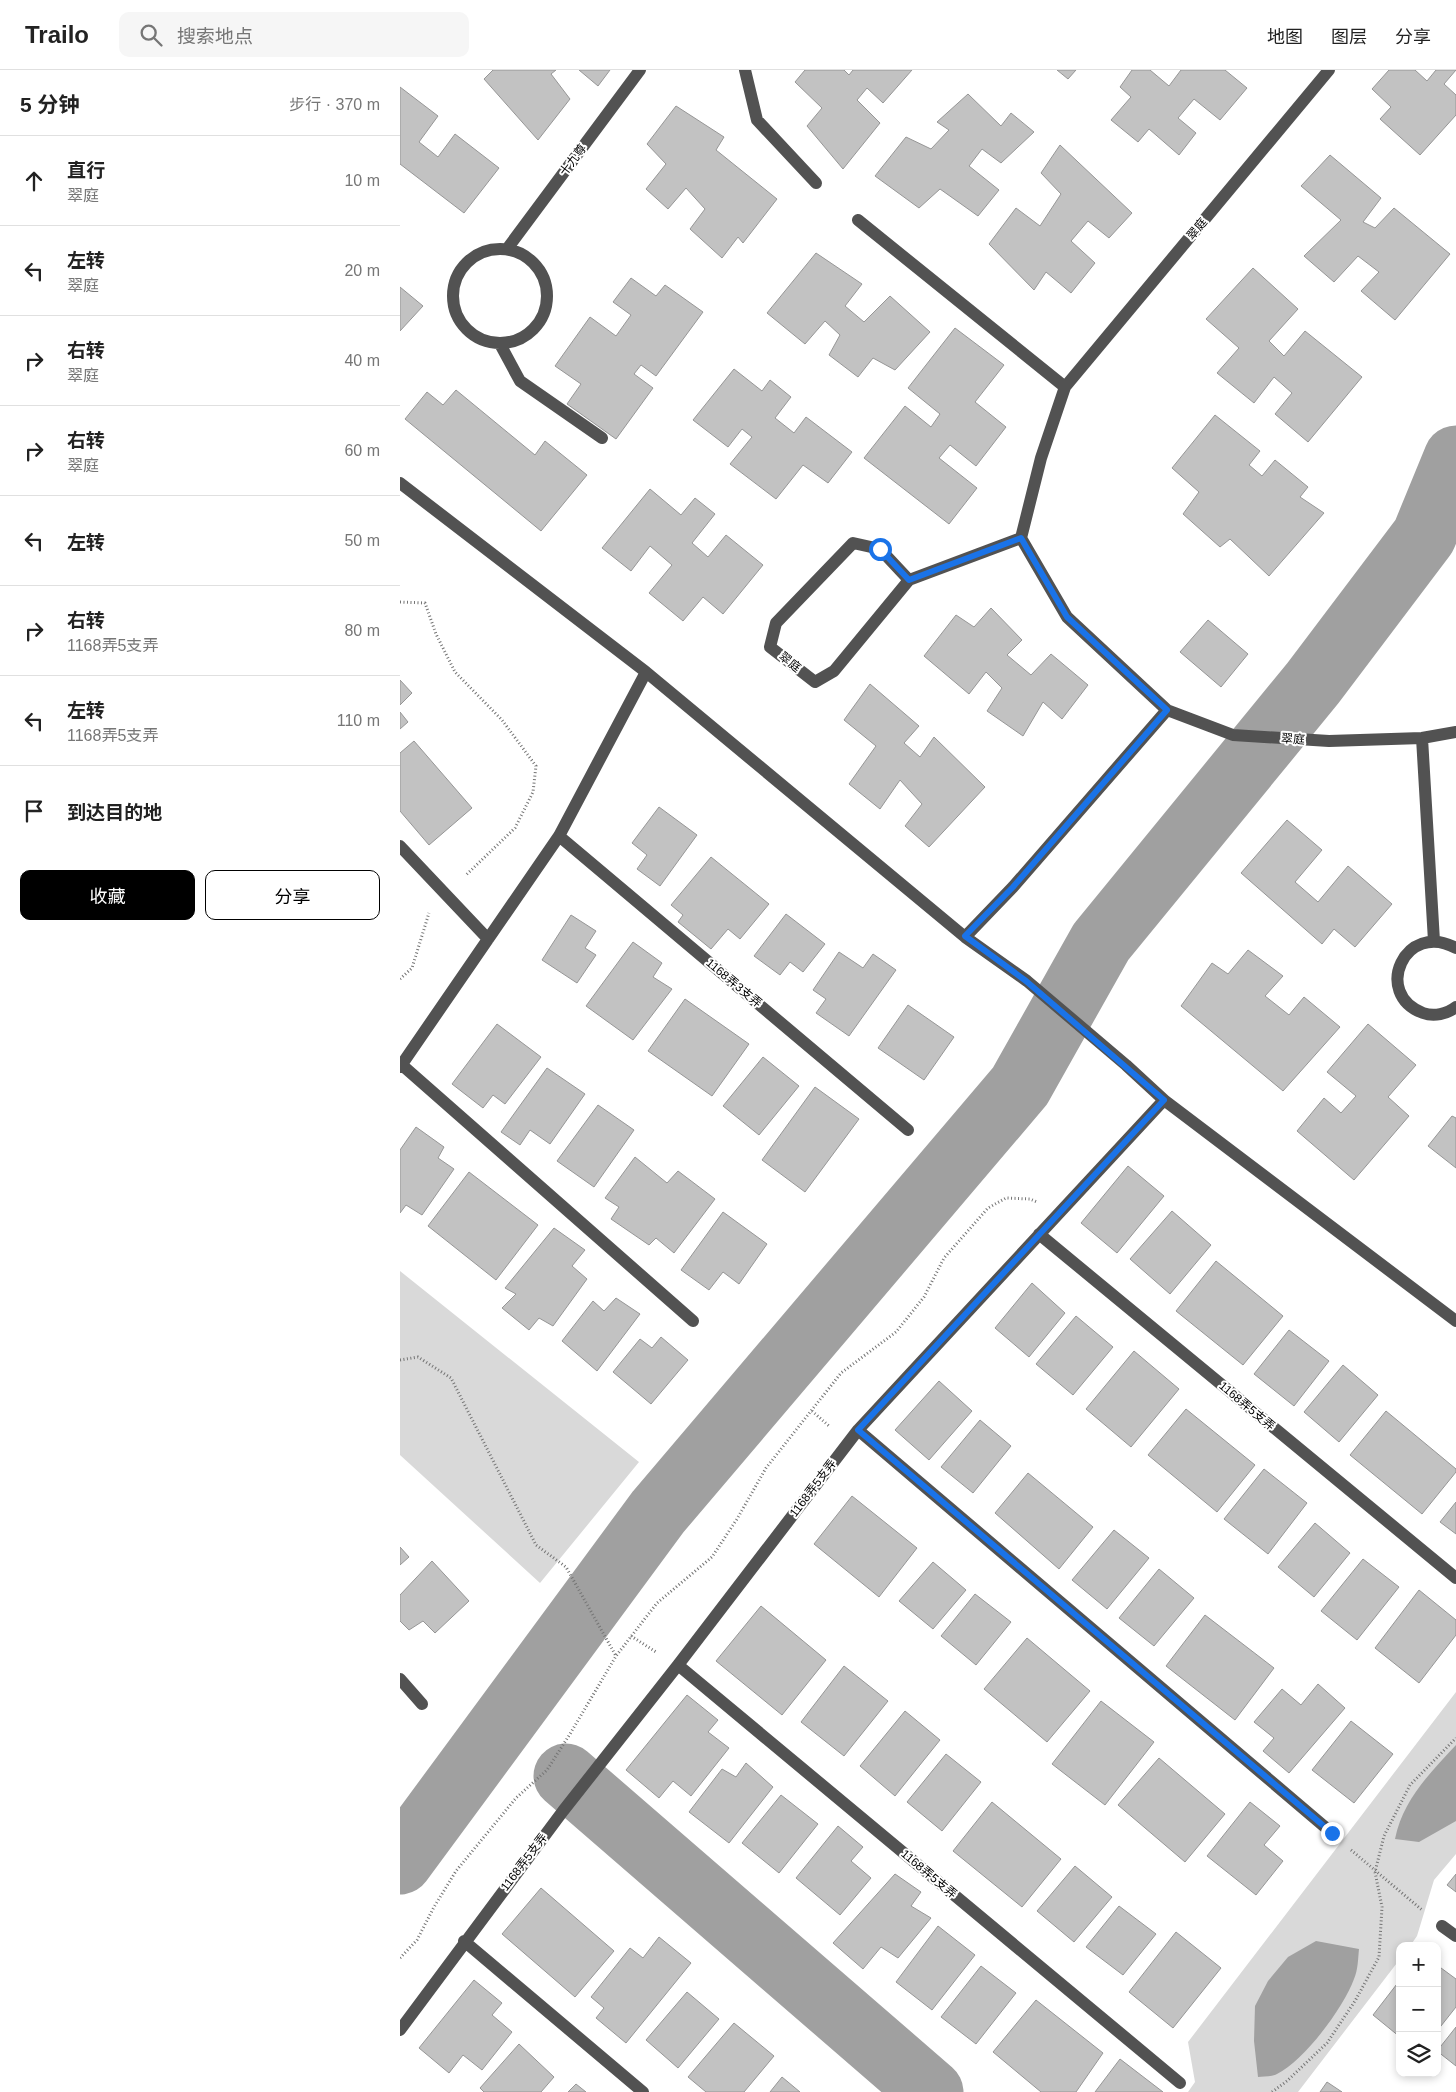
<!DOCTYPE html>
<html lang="zh">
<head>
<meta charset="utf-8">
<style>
	:root { --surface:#fff; --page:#f6f6f6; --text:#222; --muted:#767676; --line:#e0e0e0; --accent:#000 }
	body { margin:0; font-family:Helvetica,"Noto Sans SC",sans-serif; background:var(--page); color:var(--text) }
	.controls { position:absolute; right:15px; bottom:15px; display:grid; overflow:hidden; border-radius:10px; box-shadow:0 2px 8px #0003 }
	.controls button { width:45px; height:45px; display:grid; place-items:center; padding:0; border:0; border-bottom:1px solid var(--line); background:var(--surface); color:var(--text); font:25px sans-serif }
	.stop { position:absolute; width:15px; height:15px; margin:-11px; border:4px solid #1a73e8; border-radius:50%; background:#fff }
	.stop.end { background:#1a73e8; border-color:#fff; box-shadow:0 1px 5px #0008 }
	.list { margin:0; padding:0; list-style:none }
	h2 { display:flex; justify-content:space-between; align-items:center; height:65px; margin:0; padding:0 20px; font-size:21px }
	h2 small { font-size:16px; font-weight:400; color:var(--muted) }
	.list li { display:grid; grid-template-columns:32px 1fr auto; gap:15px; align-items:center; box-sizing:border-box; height:90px; padding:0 20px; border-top:1px solid var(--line) }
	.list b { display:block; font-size:19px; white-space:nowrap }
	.list p { margin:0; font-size:16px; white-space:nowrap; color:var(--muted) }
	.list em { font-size:16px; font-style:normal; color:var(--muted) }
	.actions { display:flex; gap:10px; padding:15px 20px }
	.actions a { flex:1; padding:11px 0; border:1px solid var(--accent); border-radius:10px; text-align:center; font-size:18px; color:var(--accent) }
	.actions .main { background:var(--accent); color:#fff }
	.icon { flex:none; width:28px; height:28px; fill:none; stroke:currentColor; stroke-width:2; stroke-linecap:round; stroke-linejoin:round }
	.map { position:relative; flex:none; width:1056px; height:2022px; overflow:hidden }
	header { display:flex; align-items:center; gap:30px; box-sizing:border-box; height:70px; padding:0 25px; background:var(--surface); border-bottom:1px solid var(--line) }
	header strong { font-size:24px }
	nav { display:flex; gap:28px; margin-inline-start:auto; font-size:18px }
	.search { width:350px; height:45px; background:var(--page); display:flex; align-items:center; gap:12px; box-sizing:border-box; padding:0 18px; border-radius:10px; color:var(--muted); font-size:19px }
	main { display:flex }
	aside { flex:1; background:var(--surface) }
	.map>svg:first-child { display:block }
	.green { fill:#d9d9d9 }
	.water { fill:#a0a0a0 }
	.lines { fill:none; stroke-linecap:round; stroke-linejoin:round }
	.river { stroke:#a0a0a0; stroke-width:65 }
	.building { fill:#c2c2c2; stroke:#969696 }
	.path { stroke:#747474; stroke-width:3; stroke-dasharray:1 2.5; stroke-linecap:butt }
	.minor { stroke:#525252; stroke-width:12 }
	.route { stroke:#1a73e8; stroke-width:6 }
	.labels { text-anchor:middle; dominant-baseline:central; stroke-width:4; stroke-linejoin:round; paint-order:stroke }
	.street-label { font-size:12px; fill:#000; stroke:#fff }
</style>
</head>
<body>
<header>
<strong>Trailo</strong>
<div class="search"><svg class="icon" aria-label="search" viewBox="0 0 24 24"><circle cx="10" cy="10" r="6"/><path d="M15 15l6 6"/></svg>搜索地点</div>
<nav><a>地图</a><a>图层</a><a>分享</a></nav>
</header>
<main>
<aside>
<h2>5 分钟<small>步行 · 370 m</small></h2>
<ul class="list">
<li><svg class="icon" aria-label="ahead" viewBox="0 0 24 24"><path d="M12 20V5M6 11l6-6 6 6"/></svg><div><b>直行</b><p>翠庭</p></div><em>10 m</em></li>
<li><svg class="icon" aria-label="left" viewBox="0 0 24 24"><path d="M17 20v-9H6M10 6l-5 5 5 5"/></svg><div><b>左转</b><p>翠庭</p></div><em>20 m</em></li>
<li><svg class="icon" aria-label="right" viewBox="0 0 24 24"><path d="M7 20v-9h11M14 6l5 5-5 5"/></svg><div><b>右转</b><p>翠庭</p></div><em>40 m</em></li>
<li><svg class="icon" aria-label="right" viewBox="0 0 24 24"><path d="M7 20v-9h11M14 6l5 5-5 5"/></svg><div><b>右转</b><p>翠庭</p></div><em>60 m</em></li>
<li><svg class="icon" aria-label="left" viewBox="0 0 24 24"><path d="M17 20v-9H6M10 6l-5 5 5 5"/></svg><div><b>左转</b></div><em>50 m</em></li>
<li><svg class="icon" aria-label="right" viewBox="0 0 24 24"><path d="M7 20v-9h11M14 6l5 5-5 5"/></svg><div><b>右转</b><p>1168弄5支弄</p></div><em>80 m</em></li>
<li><svg class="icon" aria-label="left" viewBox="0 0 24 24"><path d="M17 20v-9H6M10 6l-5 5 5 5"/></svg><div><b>左转</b><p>1168弄5支弄</p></div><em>110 m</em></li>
<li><svg class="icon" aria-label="arrive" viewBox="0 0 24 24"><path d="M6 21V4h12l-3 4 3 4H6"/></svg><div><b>到达目的地</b></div></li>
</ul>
<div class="actions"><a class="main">收藏</a><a>分享</a></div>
</aside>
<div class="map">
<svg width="1056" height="2022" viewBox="0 0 1056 2022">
	<rect width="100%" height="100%" fill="#fff"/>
	<path class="green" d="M0,1201L239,1392L140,1513L0,1385Z
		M1056,1622V1784L1034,1810L1017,1866L1010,1876H1000V1889L898,2022H788L795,2012L788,1972Z"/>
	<path class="water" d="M1056,1675V1751L1019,1772L995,1769C1003,1730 1029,1704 1056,1675Z
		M916,1871L959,1879C958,1889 958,1900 954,1909C944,1937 904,1991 877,2004C872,2007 863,2006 858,2007L854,1971L855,1936L868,1911L888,1887Z"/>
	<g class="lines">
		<path class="river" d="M166,1706L531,2022
			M0,1792L258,1442L620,1016L701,872L913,613L1024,466L1056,388"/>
	</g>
	<path class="building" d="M93,0H156L151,4L170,29L138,70L84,9Z
		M179,0H210L198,16Z
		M405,0H444L449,5L453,0H512L483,33L467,18L457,30L480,53L443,99L407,56L422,38L395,12Z
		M657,0H676L668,9Z
		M732,0H750L769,16L781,0H825L847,18L820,50L794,29L778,48L796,63L779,85L749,59L738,72L711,50L731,27L720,17Z
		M989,0H1015L1027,11L1036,0H1056L1044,14L1056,25V45L1020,85L980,49L991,37L972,19Z
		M0,17L38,46L19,72L38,87L55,64L99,98L64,143L0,94Z
		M568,24L601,56L611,43L634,62L601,93L582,79L569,96L599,120L578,146L540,119L519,138L475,106L506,67L531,79L549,60L537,52Z
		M276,36L324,67L316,80L377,129L343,173L338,167L322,188L290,159L305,139L286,118L268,139L246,119L266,94L247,74Z
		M660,75L732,143L709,168L688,151L671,171L695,193L671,223L646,202L634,220L589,174L616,138L640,156L661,124L641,103Z
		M930,85L981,128L963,152L975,158L994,138L1050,184L995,250L961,221L979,202L958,186L934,212L904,186L941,150L901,116Z
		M416,183L462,214L445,236L464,252L490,226L530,262L495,300L473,288L458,307L429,285L440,265L425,251L405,274L367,243Z
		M853,198L898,239L869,271L884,286L905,261L962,307L908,372L875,344L892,323L874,307L854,333L817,303L839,278L806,249Z
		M231,208L256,226L265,215L303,242L256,306L241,295L234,304L253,318L216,369L167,334L181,314L155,296L190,247L216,266L231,245L213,232Z
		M0,217L23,236L0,261Z
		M555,258L604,295L575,332L606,357L576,396L550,375L539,388L577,418L549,454L464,388L505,336L531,357L540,344L508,318Z
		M334,299L362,321L370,310L391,327L375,348L394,363L406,347L452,382L428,413L403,395L376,429L330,394L352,367L342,359L328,377L293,350Z
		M56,320L135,385L145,371L187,405L141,461L5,349L27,322L43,335Z
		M815,345L860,381L849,395L862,406L875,390L908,417L900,427L924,443L869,506L830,469L820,477L783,444L799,422L772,398Z
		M250,419L281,445L295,428L315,444L292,473L308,487L326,465L363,495L323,544L303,527L283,551L249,523L272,495L250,476L231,501L202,478Z
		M591,538L622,570L607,585L631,605L651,584L688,615L662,649L643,632L623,666L587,641L602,618L586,602L569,624L524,586L556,545L574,557Z
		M808,550L848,584L821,617L780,582Z
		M0,610L12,623L0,635Z
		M470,614L519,656L504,673L520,687L534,667L585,717L529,777L505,756L522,734L500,710L480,739L449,714L476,676L444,650Z
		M0,642L8,652L0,659Z
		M14,671L72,738L29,775L0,741V683Z
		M259,737L297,765L260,816L237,799L247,785L232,773Z
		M887,750L922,780L895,812L918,832L948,796L992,834L955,877L934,859L922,874L841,803Z
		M311,787L369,834L340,869L328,859L311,879L278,852L283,845L271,835Z
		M386,844L425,874L403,902L390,892L380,905L354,886Z
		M171,845L196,861L185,878L196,885L177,913L142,890Z
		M233,872L262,893L253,907L272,919L233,970L186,936Z
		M848,880L883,906L865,926L889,945L904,927L940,957L883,1021L781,936L812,893L828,904Z
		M439,882L463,898L473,884L496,900L449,966L416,943L426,929L413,920Z
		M285,929L349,974L312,1026L248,981Z
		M508,935L554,967L524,1010L478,978Z
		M97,954L141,987L105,1034L93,1025L83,1038L52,1014Z
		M968,954L1016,995L988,1027L1009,1046L954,1110L897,1061L924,1028L941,1043L956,1026L927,1002Z
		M363,987L399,1016L359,1065L323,1036Z
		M147,998L185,1024L150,1074L130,1060L120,1075L101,1062Z
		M415,1017L459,1049L405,1122L362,1090Z
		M198,1035L234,1060L194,1117L157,1091Z
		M1052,1046L1056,1048V1098L1028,1076Z
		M16,1057L44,1077L38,1088L54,1099L22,1145L6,1135L0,1143V1080Z
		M235,1087L267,1113L278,1101L315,1129L274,1183L256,1168L249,1175L211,1149L219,1137L205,1128Z
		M728,1096L764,1126L717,1183L681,1153Z
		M69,1102L138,1155L96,1210L28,1156Z
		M772,1141L811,1175L770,1224L730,1189Z
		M323,1142L367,1174L339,1214L323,1202L309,1220L281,1200Z
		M154,1158L185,1180L172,1196L187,1209L153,1256L139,1248L129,1260L102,1238L116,1224L105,1218Z
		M816,1191L883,1246L843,1295L776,1241Z
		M632,1213L665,1243L629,1287L595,1258Z
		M216,1228L240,1244L197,1301L162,1271L193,1231L204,1241Z
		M676,1246L713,1277L673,1325L636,1294Z
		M889,1260L929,1291L894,1336L854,1304Z
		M261,1267L288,1290L251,1334L213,1302L240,1269L252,1278Z
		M734,1281L779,1319L731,1377L686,1339Z
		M943,1295L978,1325L939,1372L904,1342Z
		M539,1311L572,1341L529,1390L495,1360Z
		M786,1339L855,1395L817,1442L748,1385Z
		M986,1341L1056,1399V1402L1022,1444L950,1385Z
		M580,1350L611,1376L573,1423L541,1397Z
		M864,1399L907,1433L868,1484L824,1449Z
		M628,1403L693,1457L659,1499L595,1443Z
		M452,1426L517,1478L479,1527L414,1474Z
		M1056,1432V1464L1040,1452Z
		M915,1453L950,1483L914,1527L878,1497Z
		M714,1460L749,1488L707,1539L672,1510Z
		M0,1477L9,1487L0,1495Z
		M963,1489L999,1517L957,1570L921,1541Z
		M32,1491L69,1531L35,1563L23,1551L9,1560L0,1551V1525Z
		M533,1492L566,1520L533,1559L499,1531Z
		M759,1499L794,1528L754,1576L719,1548Z
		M1019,1520L1056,1550V1565L1019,1613L975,1578Z
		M575,1524L611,1552L576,1595L541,1566Z
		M361,1536L426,1590L382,1645L316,1591Z
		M805,1545L874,1598L835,1650L766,1596Z
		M627,1568L690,1621L647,1672L584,1619Z
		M444,1596L488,1631L444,1686L401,1652Z
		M918,1614L945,1638L889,1703L863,1681L874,1668L854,1652L882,1619L901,1635Z
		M287,1625L318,1650L308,1662L329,1678L291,1726L273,1711L259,1728L226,1700Z
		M701,1631L754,1672L705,1735L652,1694Z
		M505,1641L540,1670L495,1726L460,1696Z
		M951,1651L993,1684L954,1733L912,1700Z
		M546,1684L581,1712L542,1761L507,1732Z
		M759,1688L825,1744L785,1792L718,1735Z
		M346,1693L373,1717L329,1773L289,1742L322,1699L336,1707Z
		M381,1725L418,1754L379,1803L342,1773Z
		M592,1732L661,1789L622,1837L553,1781Z
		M850,1732L880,1756L864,1775L883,1791L856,1825L807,1786Z
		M438,1756L463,1777L451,1791L471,1808L440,1845L396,1808Z
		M675,1796L712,1827L674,1872L637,1841Z
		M495,1804L521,1822L511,1836L531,1848L498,1888L481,1877L463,1899L433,1873Z
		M1056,1804V1822L1047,1815Z
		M141,1818L214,1881L175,1927L102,1864Z
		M719,1836L756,1864L723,1905L686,1877Z
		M538,1856L575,1885L532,1940L496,1912Z
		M776,1862L821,1898L773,1958L729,1922Z
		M259,1867L291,1893L226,1973L196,1948L204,1938L191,1927L230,1878L243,1888Z
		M1037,1895L1056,1909V1937L1037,1961Z
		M581,1896L616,1923L576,1974L541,1947Z
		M74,1910L102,1933L92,1945L112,1962L82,2000L63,1985L49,2003L19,1978Z
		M1000,1910V1967L973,1945Z
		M287,1922L319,1949L278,1998L246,1970Z
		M636,1930L703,1983L676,2022H641L593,1982Z
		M334,1953L374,1986L344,2022H306L288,2007Z
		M1056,1957V1996L1037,1981Z
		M119,1974L154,2007L141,2022H84L80,2018Z
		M720,1989L763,2022H695Z
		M382,2007L400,2022H370Z
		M927,2012L942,2022H920Z
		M176,2014L186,2022H168Z"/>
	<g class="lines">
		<path class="path" d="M0,532L25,533L36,564L55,602L102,650L136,696L133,722L115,758L65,806
			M0,909L12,898L29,843
			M0,1290L18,1287L51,1308L136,1475L166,1497L216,1586
			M412,1341L429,1356
			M231,1566L256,1582
			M951,1780L1022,1840
			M0,1888L17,1870L34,1837L56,1801L116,1728L147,1700L170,1664L216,1586L257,1533L312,1487L337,1449L366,1398L441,1303L496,1262L524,1227L544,1188L588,1138L606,1128L630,1129L637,1132
			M872,2022L887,2011L927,1973L955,1931L979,1887L982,1837L975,1802L984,1766L1010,1715L1056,1668"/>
		<path class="minor" d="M345,0L357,50L416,113
			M458,150L665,317
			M107,179L240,0
			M53 226a47 47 0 1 1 94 0a47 47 0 1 1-94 0Z
			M100,274L120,311L202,368
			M0,413L246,602L565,867L627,911L726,995L764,1030L1056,1251
			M509,510L434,601L415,612L370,577L376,553L453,473L480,479L509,510L621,468
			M767,640L667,547L621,468L641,388L665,317L929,0
			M1022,668L1034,871
			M159,766L508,1060
			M0,776L88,869
			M565,867L613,817L767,640L833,665L929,671L1022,668L1056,662
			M1056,878C1005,850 972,924 1023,943C1034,947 1047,944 1056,937
			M2,995L293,1251
			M0,997L159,766L246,602
			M639,1164L1056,1508
			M458,1360L932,1763
			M278,1595L780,2013
			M0,1609L22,1634
			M1042,1856L1056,1866
			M64,1871L243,2022
			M0,1960L163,1741L278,1595L458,1360L764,1030"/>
	</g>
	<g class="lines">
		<path class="route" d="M480,479L509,510L621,468L667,547L767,640L613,817L565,866L626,911L764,1030L458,1360L932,1763"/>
	</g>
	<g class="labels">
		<g class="street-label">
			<text transform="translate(173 90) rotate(-53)">十九尊</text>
			<text transform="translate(797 159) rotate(-50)">翠庭</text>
			<text transform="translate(390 592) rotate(38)">翠庭</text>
			<text transform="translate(893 669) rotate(4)">翠庭</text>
			<text transform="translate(334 913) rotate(40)">1168弄3支弄</text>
			<text transform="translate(847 1336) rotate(40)">1168弄5支弄</text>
			<text transform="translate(413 1418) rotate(-53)">1168弄5支弄</text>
			<text transform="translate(124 1792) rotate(-53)">1168弄5支弄</text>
			<text transform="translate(529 1804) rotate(40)">1168弄5支弄</text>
		</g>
	</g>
</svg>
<div class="controls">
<button>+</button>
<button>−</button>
<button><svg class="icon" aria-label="layers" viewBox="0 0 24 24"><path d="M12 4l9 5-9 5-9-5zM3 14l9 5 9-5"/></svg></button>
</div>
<div class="stop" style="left:480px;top:479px"></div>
<div class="stop end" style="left:932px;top:1763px"></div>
</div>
</main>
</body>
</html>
